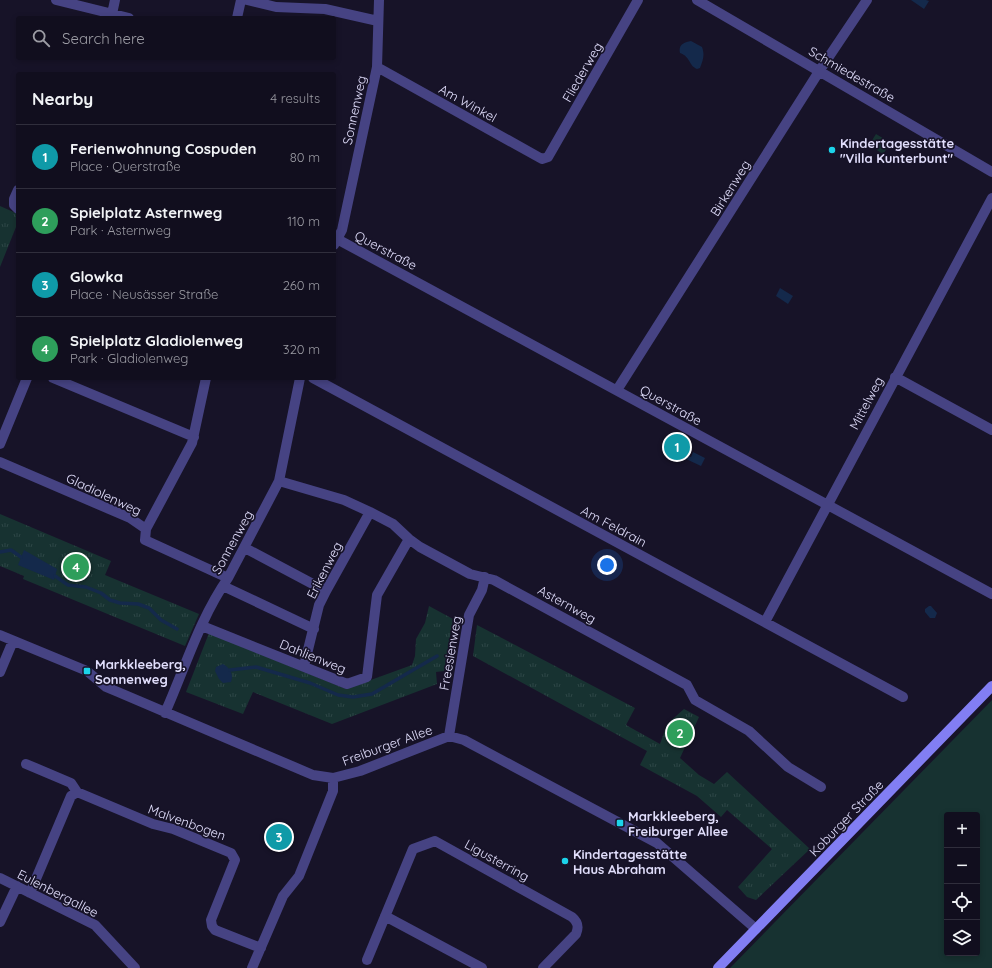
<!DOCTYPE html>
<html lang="en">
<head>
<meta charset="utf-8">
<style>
	:root { --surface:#110e1e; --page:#1a1727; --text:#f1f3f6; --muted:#9c9ca4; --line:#302e3c; --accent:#1cd3ea }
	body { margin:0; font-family:Quicksand,sans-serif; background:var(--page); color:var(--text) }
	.controls { position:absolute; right:12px; bottom:12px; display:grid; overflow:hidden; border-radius:4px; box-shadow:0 2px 6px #0003 }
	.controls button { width:36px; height:36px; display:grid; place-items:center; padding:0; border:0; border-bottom:1px solid var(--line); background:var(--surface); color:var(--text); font:20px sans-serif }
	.you { position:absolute; left:607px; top:565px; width:14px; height:14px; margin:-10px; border:3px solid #fff; border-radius:50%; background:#1a73e8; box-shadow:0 0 0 6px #1a73e833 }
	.badge { display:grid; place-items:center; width:26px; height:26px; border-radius:50%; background:var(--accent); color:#fff; font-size:13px; font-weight:700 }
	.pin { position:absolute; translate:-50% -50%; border:2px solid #fff; box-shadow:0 1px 4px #0006 }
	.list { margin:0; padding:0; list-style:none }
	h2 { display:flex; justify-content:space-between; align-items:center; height:52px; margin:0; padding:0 16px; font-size:17px }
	h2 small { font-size:13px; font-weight:400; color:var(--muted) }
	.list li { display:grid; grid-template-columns:26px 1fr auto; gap:12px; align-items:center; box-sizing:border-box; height:64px; padding:0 16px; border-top:1px solid var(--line) }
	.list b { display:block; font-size:15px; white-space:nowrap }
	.list p { margin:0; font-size:13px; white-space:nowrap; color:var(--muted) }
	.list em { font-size:13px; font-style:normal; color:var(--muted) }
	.icon { flex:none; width:22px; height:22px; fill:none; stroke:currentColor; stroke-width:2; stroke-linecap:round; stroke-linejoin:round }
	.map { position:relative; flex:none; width:992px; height:968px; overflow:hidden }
	.search { position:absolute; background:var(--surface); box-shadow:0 2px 6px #0003; left:16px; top:16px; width:320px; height:44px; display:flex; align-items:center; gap:10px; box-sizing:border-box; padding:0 14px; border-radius:4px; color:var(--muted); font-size:15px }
	.panel { position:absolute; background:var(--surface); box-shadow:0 2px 6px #0003; left:16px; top:72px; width:320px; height:308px; border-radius:4px }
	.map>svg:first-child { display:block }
	.grass { fill:#173231; fill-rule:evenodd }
	.park { fill:url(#park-tufts) }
	.water { fill:#14294b }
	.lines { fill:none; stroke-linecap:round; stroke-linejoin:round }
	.stream { stroke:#14294b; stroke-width:3.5 }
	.minor { stroke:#464383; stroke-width:10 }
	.secondary { stroke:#827ef3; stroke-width:10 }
	.poi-dot { fill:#1cd3ea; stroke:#171328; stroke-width:1.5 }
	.labels { text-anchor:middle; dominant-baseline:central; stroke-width:3.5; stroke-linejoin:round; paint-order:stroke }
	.street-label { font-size:13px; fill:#e1defc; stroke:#171328 }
	.poi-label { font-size:13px; font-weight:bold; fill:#e1defc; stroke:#171328; text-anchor:start }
</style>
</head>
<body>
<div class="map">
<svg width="992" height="968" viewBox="0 0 992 968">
	<defs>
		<pattern id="park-tufts" width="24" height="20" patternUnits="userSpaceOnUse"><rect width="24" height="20" fill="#173231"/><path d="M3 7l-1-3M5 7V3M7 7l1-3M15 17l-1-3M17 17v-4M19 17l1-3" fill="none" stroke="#2d4646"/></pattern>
	</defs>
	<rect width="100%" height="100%" fill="#171328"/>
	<path class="grass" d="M876,134L891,143L883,154L869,145Z
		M992,700V968H730ZM947,815H977V953H947Z"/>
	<path class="park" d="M0,206L18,214V222L0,267Z
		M0,514L111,561L105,575L199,614L185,646L23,579L24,576L0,566Z
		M429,606L453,619L444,671L436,672L437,684L332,724L253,692L243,714L186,692L209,633L346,689L412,665L415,656L416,639L425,623Z
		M477,625L635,708L626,725L660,744L667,724L684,709L699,717L680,758L699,775L714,784L727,772L810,849L756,900L747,897L738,887L772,849L727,810L721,817L697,796L640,765L647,751L473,656Z"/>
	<path class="water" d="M911,0H926L929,1L924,9Z
		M691,41L702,47C705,55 703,60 700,68L697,69C688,65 691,57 680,53C678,45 684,42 691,41Z
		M780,288L793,296L788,304L776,296Z
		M693,452L705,458L701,466L686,459L688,456L691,457Z
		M24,550L57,569L54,580L18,565Z
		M929,606H931L937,613L935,618H930L925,612V609Z
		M223,664C230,668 234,674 231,682L223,683L219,679L215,671L216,667Z"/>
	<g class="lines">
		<path class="stream" d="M0,552L11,550L21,557
			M55,576L68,585L86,587L101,593L110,600L120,603L138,604L149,608L161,620L177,629
			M230,670L256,667L310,683L338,695L353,697L372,694L437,656"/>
		<path class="minor" d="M56,0L129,18
			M247,0L276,7L325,9L378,21
			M697,0L992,172
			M112,14L115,0
			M237,18L241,0
			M377,67L542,159L548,157L638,0
			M18,190L14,199V205L18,209
			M337,239L992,594
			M334,245L342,230L377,67L379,0
			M895,377L992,430
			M53,378L194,437
			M313,378L903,697
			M617,390L820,70L867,0
			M0,444L27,378
			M0,462L130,518L146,529L145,540L228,578
			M279,481L344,500L370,512L393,524L409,539L420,547L470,574L494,580L687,685L695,700L749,731L788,767L821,787
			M146,529L192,443L206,378
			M245,548L326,591
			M223,586L314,629
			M765,622C841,481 916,339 992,198
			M202,626L347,684L367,677L377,595L409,539
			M0,635L87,671L106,687L118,692L313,775L333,778L360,771L449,736L464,740L657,843L756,929
			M304,666L319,605L326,591L370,512
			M0,672L13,641
			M165,713C185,668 200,618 228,578L279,481L300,378
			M449,736L469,615L482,590L485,577
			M26,764L71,783L77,792
			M0,878L95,925L135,968
			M30,893L71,796L77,792L153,824L173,829L231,853L235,860L211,920L212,926L215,930L261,948
			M385,916L482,968
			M0,922L17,886
			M367,960L413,849L435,841L572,917C578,922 579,927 576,934L543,968
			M252,968L283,896L299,876L333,791V778"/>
		<path class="secondary" d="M718,968L992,686"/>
	</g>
	<g class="poi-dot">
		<circle cx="832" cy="150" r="4"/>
		<rect x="83" y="667" width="8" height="8" rx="2"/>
		<rect x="616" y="819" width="8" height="8" rx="2"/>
		<circle cx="565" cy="861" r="4"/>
	</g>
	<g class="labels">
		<g class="street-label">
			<text transform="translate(582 72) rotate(-60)">Fliederweg</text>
			<text transform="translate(852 74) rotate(30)">Schmiedestraße</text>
			<text transform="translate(468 103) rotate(29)">Am Winkel</text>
			<text transform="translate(354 110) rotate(-78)">Sonnenweg</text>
			<text transform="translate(730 188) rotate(-58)">Birkenweg</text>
			<text transform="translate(386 250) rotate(28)">Querstraße</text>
			<text transform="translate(866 403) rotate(-62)">Mittelweg</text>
			<text transform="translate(671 405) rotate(29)">Querstraße</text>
			<text transform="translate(104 494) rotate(25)">Gladiolenweg</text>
			<text transform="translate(614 526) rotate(28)">Am Feldrain</text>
			<text transform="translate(232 542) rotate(-61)">Sonnenweg</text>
			<text transform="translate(324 570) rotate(-63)">Erikenweg</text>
			<text transform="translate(567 604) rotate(29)">Asternweg</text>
			<text transform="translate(450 653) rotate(-80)">Freesienweg</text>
			<text transform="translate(313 656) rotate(22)">Dahlienweg</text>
			<text transform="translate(387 745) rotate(-20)">Freiburger Allee</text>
			<text transform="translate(846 818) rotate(-46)">Koburger Straße</text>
			<text transform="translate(187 822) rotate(20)">Malvenbogen</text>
			<text transform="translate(497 860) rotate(29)">Ligusterring</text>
			<text transform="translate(58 893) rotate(27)">Eulenbergallee</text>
		</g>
		<g class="poi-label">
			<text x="840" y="143">Kindertagesstätte<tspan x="840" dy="15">"Villa Kunterbunt"</tspan></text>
			<text x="95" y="664">Markkleeberg,<tspan x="95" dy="15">Sonnenweg</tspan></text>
			<text x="628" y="816">Markkleeberg,<tspan x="628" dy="15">Freiburger Allee</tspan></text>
			<text x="573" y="854">Kindertagesstätte<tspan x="573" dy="15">Haus Abraham</tspan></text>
		</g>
	</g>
</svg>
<div class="controls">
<button>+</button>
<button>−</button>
<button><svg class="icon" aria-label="locate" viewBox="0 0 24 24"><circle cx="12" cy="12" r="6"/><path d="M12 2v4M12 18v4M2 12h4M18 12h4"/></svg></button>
<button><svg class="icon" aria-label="layers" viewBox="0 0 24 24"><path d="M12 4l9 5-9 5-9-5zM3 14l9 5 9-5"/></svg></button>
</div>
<div class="you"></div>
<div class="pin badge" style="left:677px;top:447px;background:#0f9aa8">1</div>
<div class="pin badge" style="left:680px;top:733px;background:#2e9e5b">2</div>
<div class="pin badge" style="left:279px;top:837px;background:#0f9aa8">3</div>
<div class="pin badge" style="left:76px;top:567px;background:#2e9e5b">4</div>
<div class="search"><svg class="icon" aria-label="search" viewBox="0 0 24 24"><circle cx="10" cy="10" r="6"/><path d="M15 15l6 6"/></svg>Search here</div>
<section class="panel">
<h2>Nearby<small>4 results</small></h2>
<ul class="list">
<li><span class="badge" style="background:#0f9aa8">1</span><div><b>Ferienwohnung Cospuden</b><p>Place · Querstraße</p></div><em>80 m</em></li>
<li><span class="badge" style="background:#2e9e5b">2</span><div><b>Spielplatz Asternweg</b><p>Park · Asternweg</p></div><em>110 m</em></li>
<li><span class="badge" style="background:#0f9aa8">3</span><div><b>Glowka</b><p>Place · Neusässer Straße</p></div><em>260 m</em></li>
<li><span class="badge" style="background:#2e9e5b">4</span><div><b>Spielplatz Gladiolenweg</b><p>Park · Gladiolenweg</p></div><em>320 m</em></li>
</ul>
</section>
</div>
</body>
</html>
